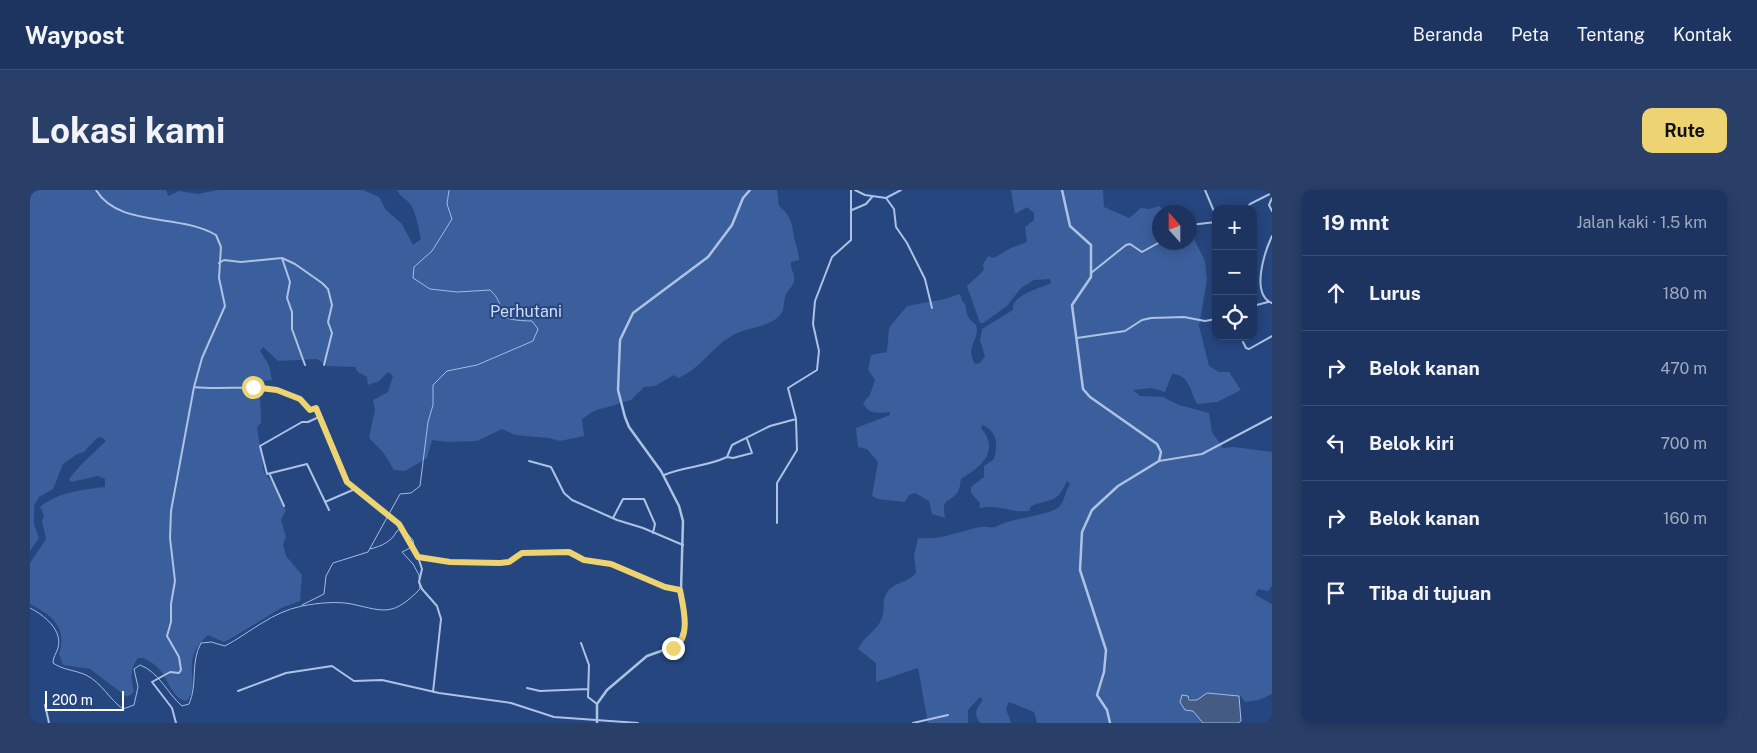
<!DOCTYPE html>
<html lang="id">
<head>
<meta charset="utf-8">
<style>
	:root { --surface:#1c345f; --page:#293f68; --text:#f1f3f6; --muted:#a0aabd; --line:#3a4f74; --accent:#eed372 }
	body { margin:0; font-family:"Public Sans",sans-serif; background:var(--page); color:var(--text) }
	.controls { position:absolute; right:15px; top:15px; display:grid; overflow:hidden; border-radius:10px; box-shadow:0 2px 12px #0003 }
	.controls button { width:45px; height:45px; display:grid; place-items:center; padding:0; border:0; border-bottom:1px solid var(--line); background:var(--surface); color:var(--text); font:25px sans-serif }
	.compass { position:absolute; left:1122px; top:15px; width:45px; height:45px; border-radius:50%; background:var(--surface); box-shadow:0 2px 12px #0003; rotate:339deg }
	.scale { position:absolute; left:15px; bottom:12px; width:79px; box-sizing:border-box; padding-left:5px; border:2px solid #fff; border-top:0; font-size:14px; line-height:18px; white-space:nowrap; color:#fff; -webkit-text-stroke:4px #26467f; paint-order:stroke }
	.stop { position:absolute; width:15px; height:15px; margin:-11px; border:4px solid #eed372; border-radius:50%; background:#fff }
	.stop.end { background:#eed372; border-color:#fff; box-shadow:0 1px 5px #0008 }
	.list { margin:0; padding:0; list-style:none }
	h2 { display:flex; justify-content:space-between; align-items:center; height:65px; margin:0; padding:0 20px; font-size:21px }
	h2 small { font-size:16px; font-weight:400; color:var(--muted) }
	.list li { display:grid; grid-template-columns:32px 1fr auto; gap:15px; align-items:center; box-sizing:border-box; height:75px; padding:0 20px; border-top:1px solid var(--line) }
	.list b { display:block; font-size:19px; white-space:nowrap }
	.list em { font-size:16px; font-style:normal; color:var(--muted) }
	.icon { flex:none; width:28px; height:28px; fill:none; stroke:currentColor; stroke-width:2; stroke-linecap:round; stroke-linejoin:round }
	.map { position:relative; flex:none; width:1242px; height:533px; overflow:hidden; border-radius:10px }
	header { display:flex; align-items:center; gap:30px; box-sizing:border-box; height:70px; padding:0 25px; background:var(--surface); border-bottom:1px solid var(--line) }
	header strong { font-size:24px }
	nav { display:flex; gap:28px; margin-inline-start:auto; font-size:18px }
	.intro { display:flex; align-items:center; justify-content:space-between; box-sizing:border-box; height:120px; padding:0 30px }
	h1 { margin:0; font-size:35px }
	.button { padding:12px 22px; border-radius:10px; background:var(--accent); color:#111; font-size:18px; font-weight:700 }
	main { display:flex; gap:30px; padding:0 30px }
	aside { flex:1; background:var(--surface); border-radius:10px; box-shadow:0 2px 12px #0003 }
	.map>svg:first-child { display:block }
	.green { fill:#3b5f9c }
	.water { fill:#445b84; stroke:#a1bce6 }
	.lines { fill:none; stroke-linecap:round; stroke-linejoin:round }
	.stream { stroke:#a1bce6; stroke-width:1 }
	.minor { stroke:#adc2e5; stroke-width:2 }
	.tertiary { stroke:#adc2e5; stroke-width:2.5 }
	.route { stroke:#eed372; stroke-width:6 }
	.labels { text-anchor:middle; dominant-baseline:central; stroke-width:4; stroke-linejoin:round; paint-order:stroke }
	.park-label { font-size:16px; fill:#d0def5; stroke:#26467f }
</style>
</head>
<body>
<header>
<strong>Waypost</strong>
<nav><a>Beranda</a><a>Peta</a><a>Tentang</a><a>Kontak</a></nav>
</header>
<div class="intro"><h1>Lokasi kami</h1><a class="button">Rute</a></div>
<main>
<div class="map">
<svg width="1242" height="533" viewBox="0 0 1242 533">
	<rect width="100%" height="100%" fill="#26467f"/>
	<path class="green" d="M0,0H136L138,6L149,1L168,4L188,0H333L349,7L356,20L372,34L383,55L391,49C388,38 387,25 381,15C377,9 370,7 367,0H747L749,16C760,25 762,32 764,47C765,54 769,61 769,70L761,72C760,79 765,83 764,90C764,96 759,98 757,103C753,109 755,116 752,122C745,136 719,137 705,144C683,155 671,179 648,188L644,185L625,196L614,197L601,210L564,221L552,229L554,246L530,251L519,248L485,245L472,239L447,251L418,252L402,250L397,268L375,281L364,280L353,262L339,248L345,220L343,210L358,202L363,186L358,182L349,191L338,195L337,187L328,182L325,177L297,176L287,169L248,171L233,157L230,161L239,175L242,190L229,191L231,227V233L227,237L234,283C245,292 247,308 256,320L251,330L256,347L253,354L256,366L272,385L270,411L251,418L200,449L194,452L178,445C148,471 172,491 157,511C143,510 138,489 129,479C125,474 119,471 113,468H108C99,480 101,488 104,502L97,507L60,479L33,475L29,464C38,438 22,425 0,414V373L16,349L12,331L14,325L10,317C26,303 54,299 75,297V289L68,286L41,292L39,289C48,277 64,262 76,251L71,247L67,248L54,262L47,264L33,274L23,299L9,307L4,316V335L9,348L0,361Z
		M981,0H1073L1074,17L1099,28L1111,18L1119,19L1129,16L1137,22H1130V52H1160V41L1175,71L1177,90L1169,136L1179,176L1189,182H1199L1211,200L1187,212L1167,214C1160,201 1160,185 1142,184L1135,202L1121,198L1103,200L1110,206L1133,207L1149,215L1179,223L1182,242L1193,258L1204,257L1242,262V396L1238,401L1228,399L1225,405L1242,414V504L1229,510L1215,512L1211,506L1177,503L1167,510L1152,506L1173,533H1007L1004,522L979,512L976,519L981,533H950C944,523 945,520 953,510L950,507L938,520V533H898L888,478L846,492V473L828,459C833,447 848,440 852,428C856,417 850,409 860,399C867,392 879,392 886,383L884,365L888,348C913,350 926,342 950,337C955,336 960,338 966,337C977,328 1022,326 1030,316C1034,311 1036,300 1040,294L1037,291C1027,314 1021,308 1001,316L999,321C980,323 971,314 949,318L950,313L941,303V297L954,287V276L964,269C968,256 968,241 952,235L951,238C971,262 950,277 931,289C930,293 930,299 928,302C919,314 911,307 915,328L902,324L899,311L885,303L879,305L875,312L848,309L842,306L848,272L837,259L828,257L826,238L860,225V222C848,223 839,225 833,213L840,205L845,190L838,180L841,165L857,162L859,138L877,116L915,109L930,104L932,111L935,114C936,118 936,123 938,126C939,130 944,132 946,135C951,150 934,156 945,174L950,173L955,166L950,150L952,139L983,120C981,105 1009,99 1021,93L1020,89L1004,90L991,98L977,116L953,133H950L937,96L954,80L953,74L958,66L964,68L981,58L997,52L995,37L1004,30V23L997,17L985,24Z"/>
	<path class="water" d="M1177,503L1209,506L1211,531L1208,533H1173L1163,521L1155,520L1150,512L1152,505L1158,506L1159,510H1167Z"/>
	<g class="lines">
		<path class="stream" d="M272,415L294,404L296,386L303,373L338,362L370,304L381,303L390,296L398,232L403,215V195L417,181L447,175L503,151L508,139L502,131C455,130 482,120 460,100L427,102L400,99L383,88L384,77L402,61L422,29L417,14L419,0
			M0,418C14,425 33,440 28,458C26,464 23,467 23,473C33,480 45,480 56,485C72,493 79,509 93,519L104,515L108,497L104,479L110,475C129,482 137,503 152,516L159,514C168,494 160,473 171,453L181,452L195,456C221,442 242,422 272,416C288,413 306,411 322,414C356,422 363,426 390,399L389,385L383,374L372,362L384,356L383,350L372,338L367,341C361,352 352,356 340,359"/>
		<path class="minor" d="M66,0C89,38 149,23 186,45L191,57L189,88L195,116L172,168L164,197L141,321L140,348L145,391L141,414V432L137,446L149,467L151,480L149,483L140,482L122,492L142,518L146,533
			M825,0L835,5L856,8L871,0
			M1175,0L1186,26
			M856,8L864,19L866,37L877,53L895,89L902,118
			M1242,8L1239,15L1242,21
			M1216,19L1220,14L1242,3
			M822,20L836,14L842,7
			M1160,35L1186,32
			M1242,46C1235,61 1220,104 1242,113
			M252,68L260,92L257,108L262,122V139L275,175
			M189,73L194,70L211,72L252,68L265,74L292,93L298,99L302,115L298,132L302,143L294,175
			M1061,83L1096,55L1100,54L1112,62L1130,52
			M1223,116L1238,112
			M1047,148L1095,141L1112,130L1121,128L1154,127L1175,131L1186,129
			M1213,152L1216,158L1219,159L1242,146
			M164,197C200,201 236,191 269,208C273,211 276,216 280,220L286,218L291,226L278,232H272L230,256L237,284L277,274L299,320
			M291,226L319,295L369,334L388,367
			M697,267L703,268L722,263L717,249
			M499,271L521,277L534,303L542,310L587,330L613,338L653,355
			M1129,271L1172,264L1242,227
			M240,285L254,316
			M634,285C655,276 676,277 697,267L702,255L740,236L766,229L758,198L787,180L789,161L783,134L785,111L802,67L821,50V0
			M295,312L325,299
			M583,328L593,309H614L625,334L623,343
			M747,333V293L767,260L766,229
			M551,453L559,475L558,507L567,514
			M497,498L510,501L558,499
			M208,501L256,483L302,476L324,491L352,490L409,503L481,513L524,527L608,533
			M403,502L411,429L407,416L392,399L389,392L392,379L388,367L420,372L470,373L479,372L491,363L539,362L554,370L581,374L635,397L651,400
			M15,515L19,533
			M883,533L918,525"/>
		<path class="tertiary" d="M1032,0L1040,36L1061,55V87L1042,115L1053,199L1060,207L1127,254L1131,262L1129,271L1088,296L1062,320L1052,342L1050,380L1076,460L1074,482L1067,505L1077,520L1080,533
			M567,533V514L577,500L617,466L648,455L655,433L651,400L653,331L649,316L631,281L599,237L595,227L588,200L590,150L603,123L678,67L702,35L713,8L720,0"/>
	</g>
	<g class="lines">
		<path class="route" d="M223,197L247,200L270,209L280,220L286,218L317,292L369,334L388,367L420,372L470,373L479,372L492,363L539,362L554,370L581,374L635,397L650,400C653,416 662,449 643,458"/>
	</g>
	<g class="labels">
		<g class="park-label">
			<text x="496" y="121">Perhutani</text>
		</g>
	</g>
</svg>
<div class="controls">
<button>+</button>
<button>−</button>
<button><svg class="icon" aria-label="locate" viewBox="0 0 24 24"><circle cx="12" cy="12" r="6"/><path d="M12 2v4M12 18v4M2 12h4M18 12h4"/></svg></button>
</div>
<svg class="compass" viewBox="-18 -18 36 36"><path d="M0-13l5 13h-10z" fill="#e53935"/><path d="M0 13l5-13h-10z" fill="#a0aabd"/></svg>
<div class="scale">200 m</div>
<div class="stop" style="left:223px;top:197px"></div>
<div class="stop end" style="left:643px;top:458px"></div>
</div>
<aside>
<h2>19 mnt<small>Jalan kaki · 1.5 km</small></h2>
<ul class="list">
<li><svg class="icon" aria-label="ahead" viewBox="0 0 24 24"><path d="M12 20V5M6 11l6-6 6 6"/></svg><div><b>Lurus</b></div><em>180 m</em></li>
<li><svg class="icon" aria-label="right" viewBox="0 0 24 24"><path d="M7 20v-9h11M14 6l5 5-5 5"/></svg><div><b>Belok kanan</b></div><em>470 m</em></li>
<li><svg class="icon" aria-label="left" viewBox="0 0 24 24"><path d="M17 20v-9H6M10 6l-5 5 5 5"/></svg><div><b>Belok kiri</b></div><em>700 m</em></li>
<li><svg class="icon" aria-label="right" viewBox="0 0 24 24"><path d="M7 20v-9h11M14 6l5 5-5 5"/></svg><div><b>Belok kanan</b></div><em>160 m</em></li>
<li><svg class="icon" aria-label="arrive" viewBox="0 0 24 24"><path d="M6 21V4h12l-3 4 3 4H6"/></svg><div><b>Tiba di tujuan</b></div></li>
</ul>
</aside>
</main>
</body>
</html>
